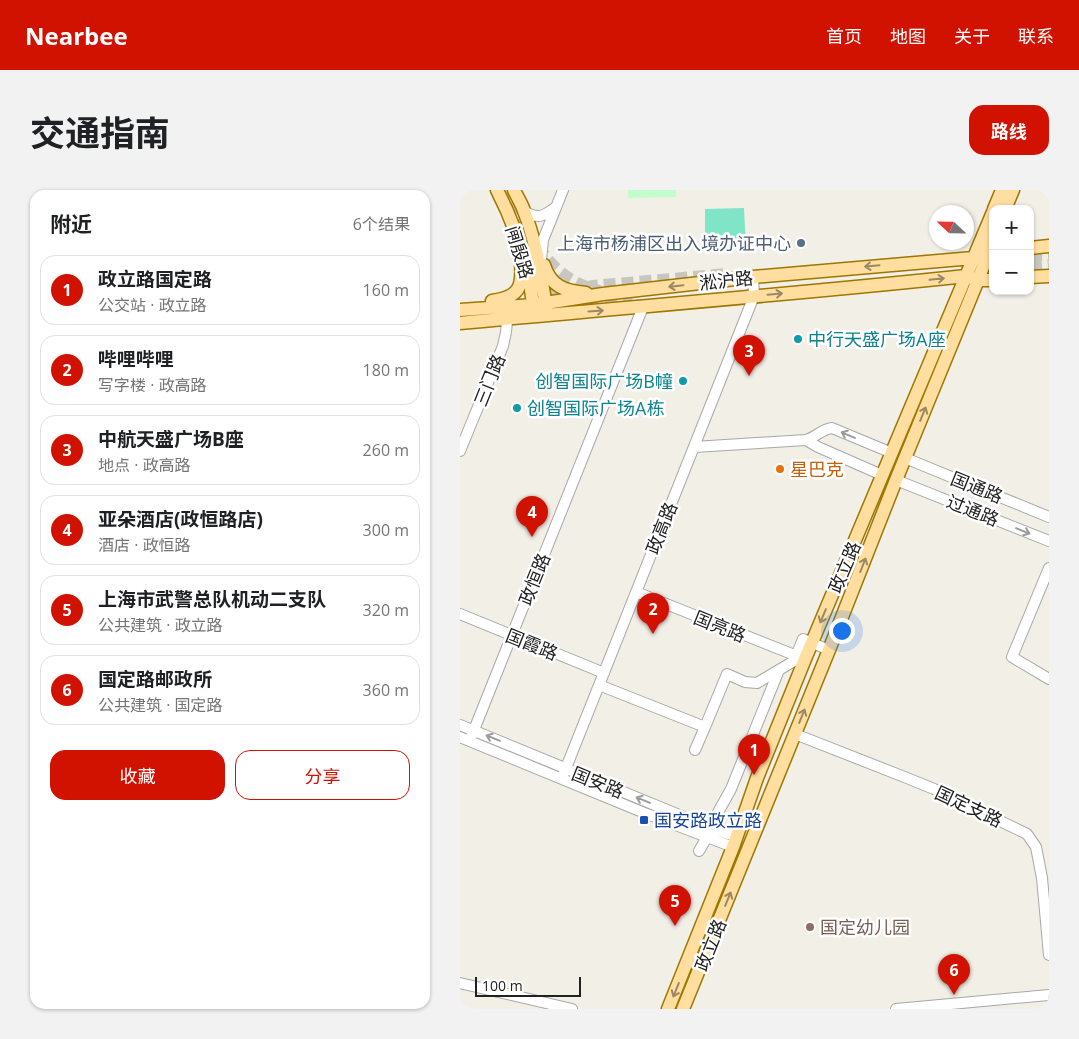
<!DOCTYPE html>
<html lang="zh">
<head>
<meta charset="utf-8">
<style>
	:root { --surface:#fff; --page:#f2f2f2; --text:#202124; --muted:#757577; --line:#e0e0e0; --accent:#d21200 }
	body { margin:0; font-family:"Open Sans","Noto Sans SC",sans-serif; background:var(--page); color:var(--text) }
	.controls { position:absolute; right:15px; top:15px; display:grid; overflow:hidden; border-radius:10px; box-shadow:0 1px 4px #0004 }
	.controls button { width:45px; height:45px; display:grid; place-items:center; padding:0; border:0; border-bottom:1px solid var(--line); background:var(--surface); color:var(--text); font:25px sans-serif }
	.compass { position:absolute; left:469px; top:15px; width:45px; height:45px; border-radius:50%; background:var(--surface); box-shadow:0 1px 4px #0004; rotate:292deg }
	.scale { position:absolute; left:15px; bottom:12px; width:106px; box-sizing:border-box; padding-left:5px; border:2px solid #212121; border-top:0; font-size:14px; line-height:18px; white-space:nowrap; color:#212121; -webkit-text-stroke:4px #fff; paint-order:stroke }
	.you { position:absolute; left:381px; top:440px; width:18px; height:18px; margin:-12px; border:4px solid #fff; border-radius:50%; background:#1a73e8; box-shadow:0 0 0 8px #1a73e833 }
	.badge { display:grid; place-items:center; width:32px; height:32px; border-radius:50%; background:var(--accent); color:#fff; font-size:16px; font-weight:700 }
	.pin { position:absolute; translate:-50% -41px; filter:drop-shadow(0 1px 2px #0008) }
	.pin::after { content:''; position:absolute; top:26px; width:18px; height:15px; background:inherit; clip-path:polygon(0 0,100% 0,50% 100%) }
	.list { margin:0; padding:0; list-style:none }
	h2 { display:flex; justify-content:space-between; align-items:center; height:65px; margin:0; padding:0 20px; font-size:21px }
	h2 small { font-size:16px; font-weight:400; color:var(--muted) }
	.list li { display:grid; grid-template-columns:32px 1fr auto; gap:15px; align-items:center; box-sizing:border-box; height:70px; margin:0 10px 10px; padding:0 10px; border:1px solid var(--line); border-radius:15px }
	.list b { display:block; font-size:19px; white-space:nowrap }
	.list p { margin:0; font-size:16px; white-space:nowrap; color:var(--muted) }
	.list em { font-size:16px; font-style:normal; color:var(--muted) }
	.actions { display:flex; gap:10px; padding:15px 20px }
	.actions a { flex:1; padding:11px 0; border:1px solid var(--accent); border-radius:15px; text-align:center; font-size:18px; color:var(--accent) }
	.actions .main { background:var(--accent); color:#fff }
	.map { position:relative; flex:none; width:589px; height:819px; overflow:hidden; border-radius:15px }
	header { display:flex; align-items:center; gap:30px; box-sizing:border-box; height:70px; padding:0 25px; background:var(--accent); color:#fff }
	header strong { font-size:24px }
	nav { display:flex; gap:28px; margin-inline-start:auto; font-size:18px }
	.intro { display:flex; align-items:center; justify-content:space-between; box-sizing:border-box; height:120px; padding:0 30px }
	h1 { margin:0; font-size:35px }
	.button { padding:12px 22px; border-radius:15px; background:var(--accent); color:#fff; font-size:18px; font-weight:700 }
	main { display:flex; gap:30px; padding:0 30px }
	aside { flex:1; background:var(--surface); border-radius:15px; box-shadow:0 1px 4px #0004 }
	.map>svg:first-child { display:block }
	.park { fill:#c2fdcc }
	.pitch { fill:#80e5c7 }
	.lines { fill:none; stroke-linecap:round; stroke-linejoin:round }
	.major-tunnel { stroke:#c8c6bf; stroke-width:12; stroke-dasharray:12 6; stroke-linecap:butt }
	.minor-casing { stroke:#a8a8a8; stroke-width:12 }
	.major-casing { stroke:#9e7700; stroke-width:15 }
	.minor { stroke:#fff; stroke-width:10 }
	.major { stroke:#ffde9f; stroke-width:12 }
	.oneway { stroke:#9b8966 }
	.oneway2 { stroke:#9b9b9b }
	.service-dot { fill:#5c6f8a; stroke:#fff; stroke-width:2 }
	.culture-dot { fill:#0f9aa8; stroke:#fff; stroke-width:2 }
	.food-dot { fill:#e8710a; stroke:#fff; stroke-width:2 }
	.transit-dot { fill:#1a4fb4; stroke:#fff; stroke-width:2 }
	.education-dot { fill:#8d6e63; stroke:#fff; stroke-width:2 }
	.labels { text-anchor:middle; dominant-baseline:central; stroke-width:5; stroke-linejoin:round; paint-order:stroke }
	.service-label { font-size:18px; fill:#4e5e75; stroke:#fff; text-anchor:end }
	.street-label { font-size:18px; fill:#212121; stroke:#fff }
	.culture-label { font-size:18px; fill:#0d838f; stroke:#fff; text-anchor:start }
	.food-label { font-size:18px; fill:#c56008; stroke:#fff; text-anchor:start }
	.transit-label { font-size:18px; fill:#164399; stroke:#fff; text-anchor:start }
	.education-label { font-size:18px; fill:#785e54; stroke:#fff; text-anchor:start }
</style>
</head>
<body>
<header>
<strong>Nearbee</strong>
<nav><a>首页</a><a>地图</a><a>关于</a><a>联系</a></nav>
</header>
<div class="intro"><h1>交通指南</h1><a class="button">路线</a></div>
<main>
<aside>
<h2>附近<small>6个结果</small></h2>
<ul class="list">
<li><span class="badge">1</span><div><b>政立路国定路</b><p>公交站 · 政立路</p></div><em>160 m</em></li>
<li><span class="badge">2</span><div><b>哔哩哔哩</b><p>写字楼 · 政高路</p></div><em>180 m</em></li>
<li><span class="badge">3</span><div><b>中航天盛广场B座</b><p>地点 · 政高路</p></div><em>260 m</em></li>
<li><span class="badge">4</span><div><b>亚朵酒店(政恒路店)</b><p>酒店 · 政恒路</p></div><em>300 m</em></li>
<li><span class="badge">5</span><div><b>上海市武警总队机动二支队</b><p>公共建筑 · 政立路</p></div><em>320 m</em></li>
<li><span class="badge">6</span><div><b>国定路邮政所</b><p>公共建筑 · 国定路</p></div><em>360 m</em></li>
</ul>
<div class="actions"><a class="main">收藏</a><a>分享</a></div>
</aside>
<div class="map">
<svg width="589" height="819" viewBox="0 0 589 819">
	<rect width="100%" height="100%" fill="#f2efe7"/>
	<path class="park" d="M168,0H216V7L168,8Z"/>
	<path class="pitch" d="M284,18L286,58L245,59V19Z"/>
	<g class="lines">
		<path class="major-tunnel" d="M49,14L73,57
			M78,55C91,79 113,95 140,101
			M570,66L589,65
			M570,77L589,75
			M128,106L147,112L172,114
			M73,108L133,96L267,84"/>
		<g class="minor-casing">
			<path id="minor" d="M64,21C78,30 84,26 96,17
				M81,70L83,50L103,0
				M346,250L358,257L422,285
				M234,257L346,250C356,247 362,239 372,238L432,263
				M0,261L43,156L46,142L48,121
				M445,268L589,327
				M436,290L589,351
				M589,378L552,467L589,489
				M176,402L342,468
				M0,424L144,483
				M139,495L245,537L267,484L285,492L297,493L334,471L343,449L369,460
				M0,535L251,638L277,647
				M335,544L447,588L474,599L567,644L576,657L582,688L589,765
				M0,547L187,624L273,657
				M10,550L183,117
				M235,560L245,537
				M102,588L294,106L293,87
				M239,661L247,647L256,626L271,599L319,480
				M0,793L112,819
				M436,819L589,805"/>
		</g>
		<g class="major-casing">
			<path id="major" d="M37,0L47,21L64,63L69,84L74,123
				M54,0C57,7 62,14 64,21C77,53 81,89 87,122
				M534,19L542,0
				M545,19L553,0
				M570,58L589,56
				M84,75C91,97 105,101 126,103
				M570,87L589,86
				M32,111C59,107 63,98 61,72
				M0,120L73,115L143,104L293,87L513,68L518,66
				M0,133C169,117 337,104 506,86L518,90H533
				M208,819L273,657L297,588L345,469L533,22
				M223,819L369,460L436,290L518,90L533,51"/>
		</g>
		<use href="#minor" class="minor"/>
		<use href="#major" class="major"/>
	</g>
	<defs><path id="oneway-shaft" d="M-6 0H5M1.5-3L5.5 0L1.5 3" fill="none" stroke-width="1.6" stroke-linecap="round" stroke-linejoin="round" transform="scale(1.25)"/></defs>
	<g class="oneway">
		<use href="#oneway-shaft" transform="translate(412 76) rotate(175)"/>
		<use href="#oneway-shaft" transform="translate(477 89) rotate(-6)"/>
		<use href="#oneway-shaft" transform="translate(216 96) rotate(174)"/>
		<use href="#oneway-shaft" transform="translate(315 104) rotate(-5)"/>
		<use href="#oneway-shaft" transform="translate(136 121) rotate(-4)"/>
		<use href="#oneway-shaft" transform="translate(463 224) rotate(-68)"/>
		<use href="#oneway-shaft" transform="translate(403 375) rotate(-69)"/>
		<use href="#oneway-shaft" transform="translate(363 426) rotate(113)"/>
		<use href="#oneway-shaft" transform="translate(342 526) rotate(-68)"/>
		<use href="#oneway-shaft" transform="translate(268 709) rotate(-68)"/>
		<use href="#oneway-shaft" transform="translate(216 800) rotate(112)"/>
	</g>
	<g class="oneway2">
		<use href="#oneway-shaft" transform="translate(388 245) rotate(-157)"/>
		<use href="#oneway-shaft" transform="translate(563 341) rotate(22)"/>
		<use href="#oneway-shaft" transform="translate(33 548) rotate(-158)"/>
		<use href="#oneway-shaft" transform="translate(183 610) rotate(-158)"/>
	</g>
	<circle class="service-dot" cx="341" cy="53" r="5"/>
	<g class="culture-dot">
		<circle cx="338" cy="149" r="5"/>
		<circle cx="223" cy="191" r="5"/>
		<circle cx="57" cy="218" r="5"/>
	</g>
	<circle class="food-dot" cx="320" cy="279" r="5"/>
	<rect class="transit-dot" x="179" y="625" width="10" height="10" rx="2.5"/>
	<circle class="education-dot" cx="350" cy="737" r="5"/>
	<g class="labels">
		<g class="service-label">
			<text x="331" y="53">上海市杨浦区出入境办证中心</text>
		</g>
		<g class="street-label">
			<text transform="translate(60 62) rotate(73)">闸殷路</text>
			<text transform="translate(266 90) rotate(-6)">淞沪路</text>
			<text transform="translate(29 190) rotate(-68)">三门路</text>
			<text transform="translate(517 297) rotate(22)">国通路</text>
			<text transform="translate(513 320) rotate(22)">过通路</text>
			<text transform="translate(201 338) rotate(-68)">政高路</text>
			<text transform="translate(384 377) rotate(-67)">政立路</text>
			<text transform="translate(74 389) rotate(-68)">政恒路</text>
			<text transform="translate(260 436) rotate(22)">国亮路</text>
			<text transform="translate(72 454) rotate(22)">国霞路</text>
			<text transform="translate(138 592) rotate(22)">国安路</text>
			<text transform="translate(509 616) rotate(25)">国定支路</text>
			<text transform="translate(250 755) rotate(-68)">政立路</text>
		</g>
		<g class="culture-label">
			<text x="348" y="149">中行天盛广场A座</text>
			<text x="213" y="191" text-anchor="end">创智国际广场B幢</text>
			<text x="67" y="218">创智国际广场A栋</text>
		</g>
		<g class="food-label">
			<text x="330" y="279">星巴克</text>
		</g>
		<g class="transit-label">
			<text x="194" y="630">国安路政立路</text>
		</g>
		<g class="education-label">
			<text x="360" y="737">国定幼儿园</text>
		</g>
	</g>
</svg>
<div class="controls">
<button>+</button>
<button>−</button>
</div>
<svg class="compass" viewBox="-18 -18 36 36"><path d="M0-13l5 13h-10z" fill="#e53935"/><path d="M0 13l5-13h-10z" fill="#757577"/></svg>
<div class="scale">100 m</div>
<div class="you"></div>
<div class="pin badge" style="left:294px;top:585px">1</div>
<div class="pin badge" style="left:193px;top:444px">2</div>
<div class="pin badge" style="left:289px;top:186px">3</div>
<div class="pin badge" style="left:72px;top:347px">4</div>
<div class="pin badge" style="left:215px;top:736px">5</div>
<div class="pin badge" style="left:494px;top:805px">6</div>
</div>
</main>
</body>
</html>
